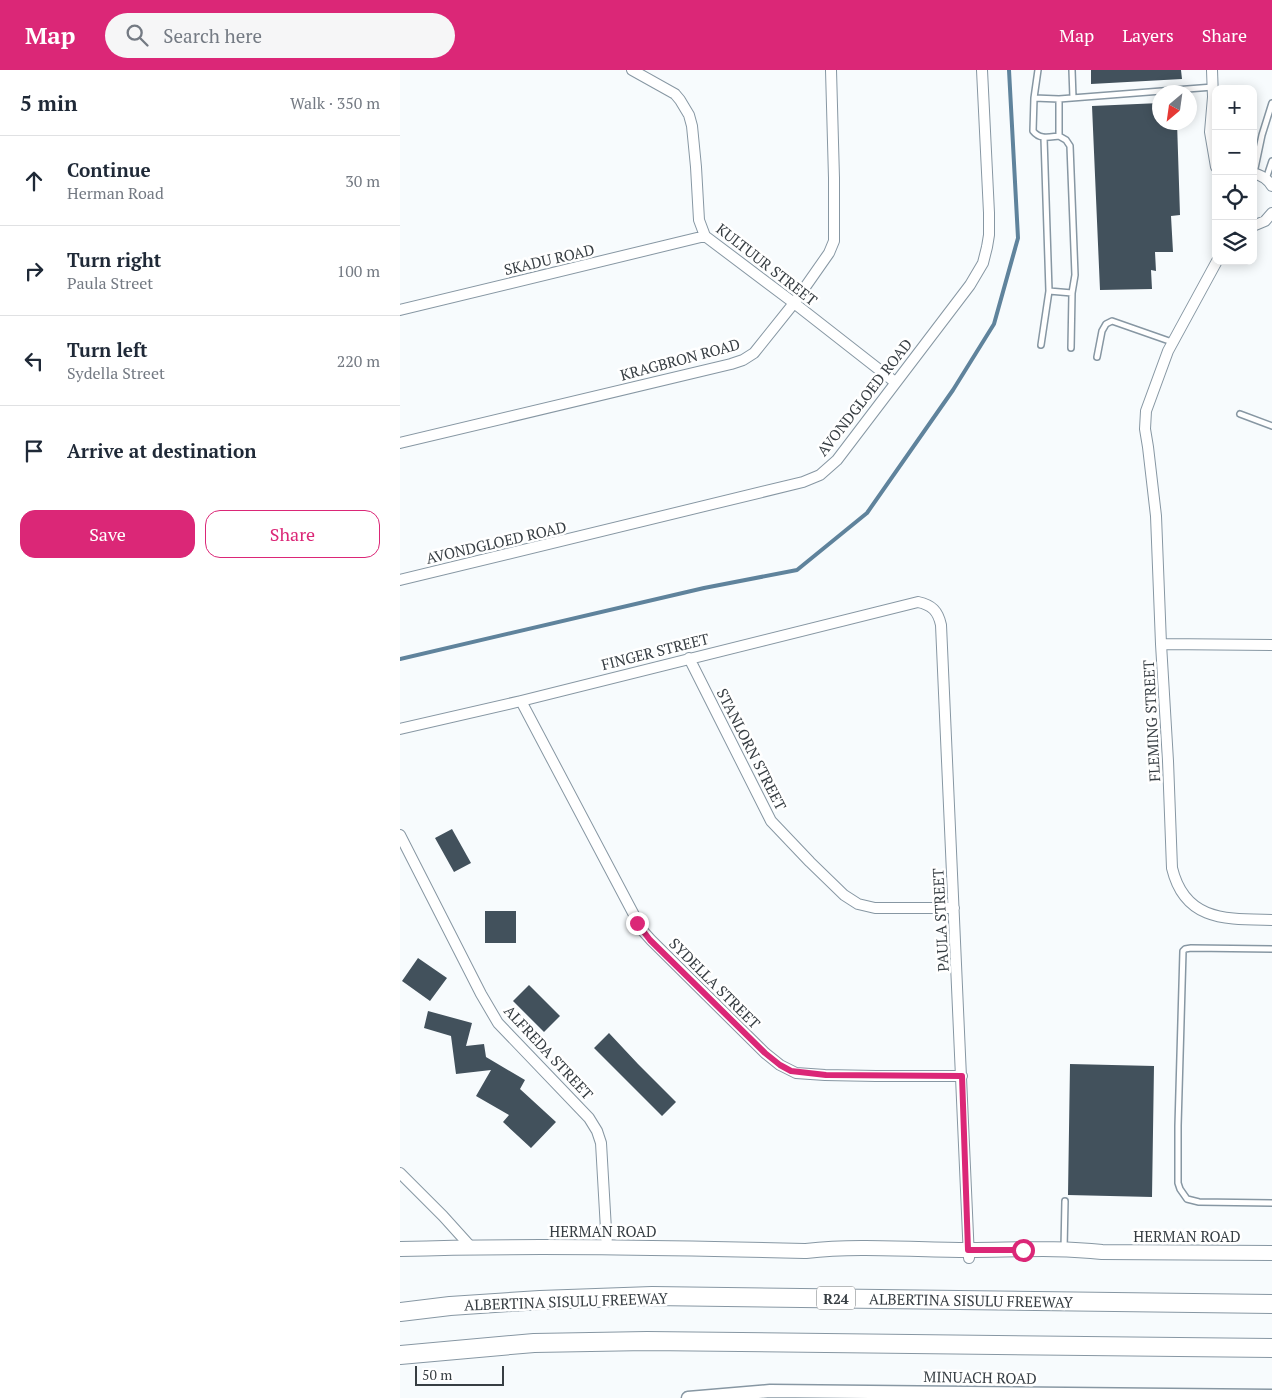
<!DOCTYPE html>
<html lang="en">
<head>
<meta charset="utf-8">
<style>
	:root { --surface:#fff; --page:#f6f6f7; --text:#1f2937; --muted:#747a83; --line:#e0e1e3; --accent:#db2777 }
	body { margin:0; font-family:"PT Serif",serif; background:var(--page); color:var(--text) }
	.controls { position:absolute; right:15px; top:15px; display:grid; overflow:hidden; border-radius:10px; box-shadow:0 2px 12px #0003 }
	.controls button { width:45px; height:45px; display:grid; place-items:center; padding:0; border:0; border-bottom:1px solid var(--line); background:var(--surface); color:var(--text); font:25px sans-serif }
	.compass { position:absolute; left:752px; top:15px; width:45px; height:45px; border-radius:50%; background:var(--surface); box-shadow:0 2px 12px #0003; rotate:209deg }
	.scale { position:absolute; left:15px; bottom:12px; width:89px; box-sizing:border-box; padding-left:5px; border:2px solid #373e43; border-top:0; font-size:14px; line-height:18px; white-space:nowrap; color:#373e43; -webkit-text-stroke:4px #fff; paint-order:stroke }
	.stop { position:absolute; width:15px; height:15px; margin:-11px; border:4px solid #db2777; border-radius:50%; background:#fff }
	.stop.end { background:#db2777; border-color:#fff; box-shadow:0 1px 5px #0008 }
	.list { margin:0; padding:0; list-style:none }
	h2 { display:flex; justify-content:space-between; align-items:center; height:65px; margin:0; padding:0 20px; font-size:21px }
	h2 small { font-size:16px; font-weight:400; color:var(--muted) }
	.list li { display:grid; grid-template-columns:32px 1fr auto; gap:15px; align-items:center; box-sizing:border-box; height:90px; padding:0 20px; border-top:1px solid var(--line) }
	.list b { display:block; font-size:19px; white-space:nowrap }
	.list p { margin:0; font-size:16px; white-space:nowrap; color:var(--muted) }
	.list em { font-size:16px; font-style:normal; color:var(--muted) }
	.actions { display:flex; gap:10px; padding:15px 20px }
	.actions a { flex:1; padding:11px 0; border:1px solid var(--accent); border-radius:15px; text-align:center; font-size:18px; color:var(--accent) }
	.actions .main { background:var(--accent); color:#fff }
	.icon { flex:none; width:28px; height:28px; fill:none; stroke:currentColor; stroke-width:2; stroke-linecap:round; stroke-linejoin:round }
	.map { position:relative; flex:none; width:872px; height:1328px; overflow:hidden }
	header { display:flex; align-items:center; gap:30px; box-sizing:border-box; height:70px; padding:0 25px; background:var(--accent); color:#fff }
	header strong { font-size:24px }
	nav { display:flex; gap:28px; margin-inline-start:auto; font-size:18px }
	.search { width:350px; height:45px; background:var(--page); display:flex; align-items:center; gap:12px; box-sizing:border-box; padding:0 18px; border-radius:28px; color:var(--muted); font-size:19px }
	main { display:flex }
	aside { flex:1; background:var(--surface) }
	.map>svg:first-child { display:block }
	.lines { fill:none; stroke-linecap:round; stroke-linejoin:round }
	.stream { stroke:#5f839c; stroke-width:4 }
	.building { fill:#42515c }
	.service-casing { stroke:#8797a3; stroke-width:8 }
	.minor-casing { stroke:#8797a3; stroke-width:12 }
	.tertiary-casing { stroke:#8797a3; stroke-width:15 }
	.secondary-casing { stroke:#8797a3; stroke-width:16 }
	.motorway-casing { stroke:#8797a3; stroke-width:20 }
	.service { stroke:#fff; stroke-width:5 }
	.minor { stroke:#fff; stroke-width:10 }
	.tertiary { stroke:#fff; stroke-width:12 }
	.secondary { stroke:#fff; stroke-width:14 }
	.motorway { stroke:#fff; stroke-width:18 }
	.route { stroke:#db2777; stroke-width:6 }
	.labels { text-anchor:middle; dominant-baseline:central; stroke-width:5; stroke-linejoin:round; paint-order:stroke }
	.shield { fill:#fff; stroke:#73787b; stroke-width:1 }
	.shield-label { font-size:14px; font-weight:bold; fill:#373e43 }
	.street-label { font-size:15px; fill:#373e43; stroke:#fff }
</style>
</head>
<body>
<header>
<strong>Map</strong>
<div class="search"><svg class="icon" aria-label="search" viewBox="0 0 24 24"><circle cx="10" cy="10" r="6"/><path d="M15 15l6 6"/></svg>Search here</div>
<nav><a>Map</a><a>Layers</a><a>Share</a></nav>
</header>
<main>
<aside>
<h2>5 min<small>Walk · 350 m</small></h2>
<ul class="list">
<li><svg class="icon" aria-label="ahead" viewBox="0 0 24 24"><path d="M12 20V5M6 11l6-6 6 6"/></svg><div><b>Continue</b><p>Herman Road</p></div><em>30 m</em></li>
<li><svg class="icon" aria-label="right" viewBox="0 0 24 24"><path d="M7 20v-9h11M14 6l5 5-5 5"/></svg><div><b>Turn right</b><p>Paula Street</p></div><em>100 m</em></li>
<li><svg class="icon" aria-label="left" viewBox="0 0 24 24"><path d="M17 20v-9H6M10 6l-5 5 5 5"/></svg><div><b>Turn left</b><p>Sydella Street</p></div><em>220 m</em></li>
<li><svg class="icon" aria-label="arrive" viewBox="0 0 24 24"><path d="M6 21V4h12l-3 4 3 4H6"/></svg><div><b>Arrive at destination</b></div></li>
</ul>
<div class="actions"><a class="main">Save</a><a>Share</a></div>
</aside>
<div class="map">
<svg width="872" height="1328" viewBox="0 0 872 1328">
	<rect width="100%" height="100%" fill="#f7fbfd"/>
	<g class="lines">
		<path class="stream" d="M0,589L304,518L397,500L467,443L553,320L594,254L618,168L609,0"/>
	</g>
	<path class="building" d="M691,0H781L782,9L691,14Z
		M760,33V52H777L780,145L771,146L773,182H755L756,201L751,200L752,219L700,220L692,36Z
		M52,759L71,793L54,802L35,768Z
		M85,841H116V873H85Z
		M18,888L47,908L30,931L2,911Z
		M129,915L160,946L144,962L113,931Z
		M28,941L72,953L66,976L84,974L86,987L125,1010L120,1019L156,1052L131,1078L103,1052L109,1045L76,1026L91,1000L56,1004L51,966L24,958Z
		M209,963L238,994L276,1032L262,1046L194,978Z
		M670,994L754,996L752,1127L668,1125Z"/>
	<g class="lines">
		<g class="service-casing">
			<path id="service" d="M638,0L634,28L633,61C640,70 649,67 659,66
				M672,0L673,28
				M634,28L659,29L813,17
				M659,29V66L666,70L670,76L675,205L672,223L671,278
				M854,103L862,65L872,33
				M866,109L872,91
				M649,221L672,223
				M641,275L649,221L644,68
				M697,287L702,261L706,254L712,251L772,272
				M840,344L872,356
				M872,879L791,878L785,879L783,881L778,1056V1113L780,1119L787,1129L799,1132L872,1133
				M664,1179L665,1131"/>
		</g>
		<g class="minor-casing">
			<path id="minor" d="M232,0L275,24L280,30L289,45L292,56L296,97L299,150L305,166L394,233L495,312
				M812,0L813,27L810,62L816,97
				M853,103C861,105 867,108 872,116
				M853,156L865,151L872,143
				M817,191L768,281L746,341L745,359L748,377L756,446L761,574L768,691L772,798C785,852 827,849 872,850
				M0,240L305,166
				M0,373L331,294L343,290L354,283L394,233L429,183L434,171V108L431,0
				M0,510L403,412L420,405L437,390L570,215L583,193L587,177L589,165V143L582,0
				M761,574L872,575
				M289,588L371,751L410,792L444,825L458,834L475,838H554
				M121,631L242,860L251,870L365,983L380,995L396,1003L425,1005L476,1006H562
				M0,659L121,631L518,532C532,535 538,541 541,555L569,1188
				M0,765L81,924L98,953L189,1048L197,1061L201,1073L207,1177
				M0,1103L43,1146L71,1177"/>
		</g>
		<g class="tertiary-casing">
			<path id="tertiary" d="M288,1328L370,1321L872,1326"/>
		</g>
		<g class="secondary-casing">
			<path id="secondary" d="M0,1179C135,1175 270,1178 406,1181C460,1175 515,1180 569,1180C613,1180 658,1177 702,1182L872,1183"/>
		</g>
		<g class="motorway-casing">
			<path id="motorway" d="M0,1242L50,1236L140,1230L252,1226L872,1234
				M0,1285L134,1273L247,1271L872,1278"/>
		</g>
		<use href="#service" class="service"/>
		<use href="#minor" class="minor"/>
		<use href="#tertiary" class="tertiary"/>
		<use href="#secondary" class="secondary"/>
		<use href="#motorway" class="motorway"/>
	</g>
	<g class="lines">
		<path class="route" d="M237,853L250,870L365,983L380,995L391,1001L426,1005L562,1006L568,1180H623"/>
	</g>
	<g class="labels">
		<rect class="shield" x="417" y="1216.5" width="38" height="23" rx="4"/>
		<g class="shield-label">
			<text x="436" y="1228">R24</text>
		</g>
		<g class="street-label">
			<text transform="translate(149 189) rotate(-13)">SKADU ROAD</text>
			<text transform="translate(367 194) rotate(38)">KULTUUR STREET</text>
			<text transform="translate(280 289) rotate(-15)">KRAGBRON ROAD</text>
			<text transform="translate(464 327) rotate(-52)">AVONDGLOED ROAD</text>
			<text transform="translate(96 472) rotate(-13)">AVONDGLOED ROAD</text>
			<text transform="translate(255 581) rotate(-14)">FINGER STREET</text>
			<text transform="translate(751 651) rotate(-93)">FLEMING STREET</text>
			<text transform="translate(352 679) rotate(63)">STANLORN STREET</text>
			<text transform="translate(540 850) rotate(-93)">PAULA STREET</text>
			<text transform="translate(315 913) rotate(45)">SYDELLA STREET</text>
			<text transform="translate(149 982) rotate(47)">ALFREDA STREET</text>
			<text x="203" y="1161">HERMAN ROAD</text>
			<text x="787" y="1166">HERMAN ROAD</text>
			<text transform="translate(571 1230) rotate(1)">ALBERTINA SISULU FREEWAY</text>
			<text transform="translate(166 1231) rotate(-2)">ALBERTINA SISULU FREEWAY</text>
			<text transform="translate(580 1307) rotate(1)">MINUACH ROAD</text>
		</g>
	</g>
</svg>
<div class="controls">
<button>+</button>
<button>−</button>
<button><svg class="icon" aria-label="locate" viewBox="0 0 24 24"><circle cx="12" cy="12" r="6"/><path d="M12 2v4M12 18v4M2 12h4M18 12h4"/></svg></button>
<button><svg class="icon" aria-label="layers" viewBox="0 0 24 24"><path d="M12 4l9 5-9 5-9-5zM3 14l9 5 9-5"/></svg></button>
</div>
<svg class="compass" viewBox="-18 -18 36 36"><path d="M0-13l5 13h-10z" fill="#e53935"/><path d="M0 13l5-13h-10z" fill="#747a83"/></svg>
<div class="scale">50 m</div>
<div class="stop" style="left:623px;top:1180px"></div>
<div class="stop end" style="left:237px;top:853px"></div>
</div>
</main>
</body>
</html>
